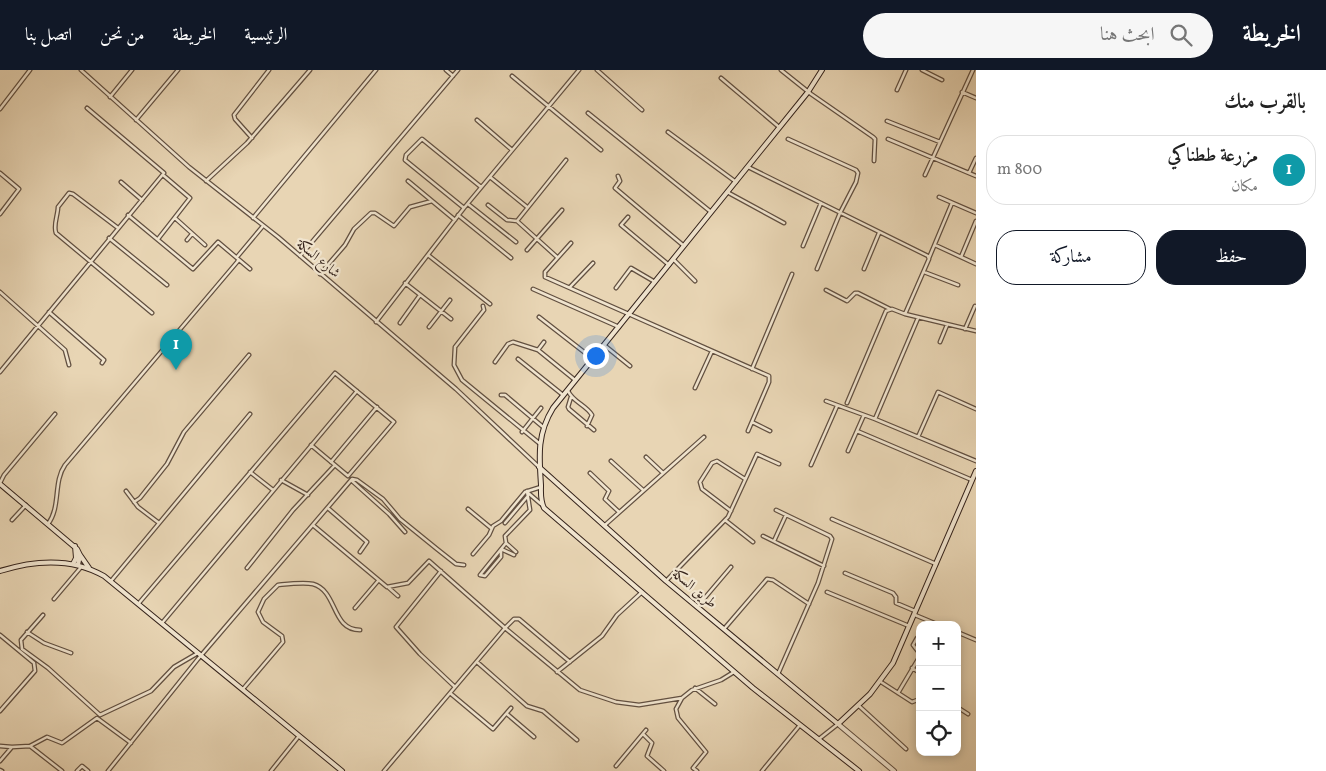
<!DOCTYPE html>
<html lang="ar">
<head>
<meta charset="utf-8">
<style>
	:root { --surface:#fff; --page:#f6f6f6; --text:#222; --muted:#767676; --line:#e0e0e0; --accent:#111827 }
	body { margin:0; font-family:Vollkorn,Amiri,serif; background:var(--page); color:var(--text); direction:rtl }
	.controls { position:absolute; right:15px; bottom:15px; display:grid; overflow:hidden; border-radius:10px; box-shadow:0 2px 8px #0003 }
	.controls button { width:45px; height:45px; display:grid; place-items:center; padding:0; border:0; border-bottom:1px solid var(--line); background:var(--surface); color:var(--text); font:25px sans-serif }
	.you { position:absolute; left:595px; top:285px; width:18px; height:18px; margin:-12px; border:4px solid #fff; border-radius:50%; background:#1a73e8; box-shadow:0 0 0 8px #1a73e833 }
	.badge { display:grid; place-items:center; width:32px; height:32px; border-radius:50%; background:var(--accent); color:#fff; font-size:16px; font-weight:700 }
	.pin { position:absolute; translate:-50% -41px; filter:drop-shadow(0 1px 2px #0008) }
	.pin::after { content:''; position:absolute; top:26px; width:18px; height:15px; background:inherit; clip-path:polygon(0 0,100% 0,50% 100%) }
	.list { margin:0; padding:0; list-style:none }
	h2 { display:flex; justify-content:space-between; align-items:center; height:65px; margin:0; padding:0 20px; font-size:21px }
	h2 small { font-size:16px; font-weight:400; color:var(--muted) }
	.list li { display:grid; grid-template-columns:32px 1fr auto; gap:15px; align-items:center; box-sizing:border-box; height:70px; margin:0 10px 10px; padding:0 10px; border:1px solid var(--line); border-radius:20px }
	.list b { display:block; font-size:19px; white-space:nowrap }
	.list p { margin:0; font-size:16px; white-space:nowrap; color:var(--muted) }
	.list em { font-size:16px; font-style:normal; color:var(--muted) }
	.actions { display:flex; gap:10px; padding:15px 20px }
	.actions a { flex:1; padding:11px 0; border:1px solid var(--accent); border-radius:20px; text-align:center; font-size:18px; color:var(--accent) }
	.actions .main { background:var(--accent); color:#fff }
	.icon { flex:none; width:28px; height:28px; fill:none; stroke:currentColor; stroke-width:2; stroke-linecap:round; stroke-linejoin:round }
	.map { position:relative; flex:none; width:976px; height:701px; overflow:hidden; direction:ltr }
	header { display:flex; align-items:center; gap:30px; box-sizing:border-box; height:70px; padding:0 25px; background:var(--accent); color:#fff }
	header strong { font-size:24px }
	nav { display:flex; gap:28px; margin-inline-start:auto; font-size:18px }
	.search { width:350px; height:45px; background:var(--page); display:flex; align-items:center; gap:12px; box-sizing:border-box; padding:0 18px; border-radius:28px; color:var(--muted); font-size:19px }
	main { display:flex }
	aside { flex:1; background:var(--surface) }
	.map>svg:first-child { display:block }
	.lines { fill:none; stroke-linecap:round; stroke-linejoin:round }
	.minor-casing { stroke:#625041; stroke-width:5 }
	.tertiary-casing { stroke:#625041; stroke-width:6 }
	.secondary-casing { stroke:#35231b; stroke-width:6 }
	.minor { stroke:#f0e4ce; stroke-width:2.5 }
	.tertiary { stroke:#f0e4ce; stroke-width:4 }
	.secondary { stroke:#f0e4ce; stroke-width:4 }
	.labels { text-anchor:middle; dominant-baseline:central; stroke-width:4.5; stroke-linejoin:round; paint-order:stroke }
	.street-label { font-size:14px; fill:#35231b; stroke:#f0e4ce }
</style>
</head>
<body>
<header>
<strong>الخريطة</strong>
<div class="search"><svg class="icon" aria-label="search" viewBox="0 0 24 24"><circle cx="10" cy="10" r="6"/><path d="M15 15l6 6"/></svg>ابحث هنا</div>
<nav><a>الرئيسية</a><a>الخريطة</a><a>من نحن</a><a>اتصل بنا</a></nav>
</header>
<main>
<aside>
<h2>بالقرب منك<small></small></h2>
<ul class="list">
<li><span class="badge" style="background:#0f9aa8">1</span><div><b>مزرعة ططناكي</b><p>مكان</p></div><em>800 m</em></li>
</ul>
<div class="actions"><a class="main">حفظ</a><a>مشاركة</a></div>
</aside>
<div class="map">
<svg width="976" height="701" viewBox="0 0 976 701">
	<rect width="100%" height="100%" fill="#e8d5b4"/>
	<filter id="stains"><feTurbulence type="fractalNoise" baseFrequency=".004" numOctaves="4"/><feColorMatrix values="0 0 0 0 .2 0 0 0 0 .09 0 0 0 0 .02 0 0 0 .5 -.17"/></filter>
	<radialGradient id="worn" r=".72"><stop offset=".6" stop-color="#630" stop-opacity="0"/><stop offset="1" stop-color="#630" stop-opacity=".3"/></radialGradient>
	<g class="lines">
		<g class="minor-casing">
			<path id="minor" d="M81,0L189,97L278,167L456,319L539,397
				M446,0L453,6
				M597,0L642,40
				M781,0L811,24L873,67L875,69L874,91
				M922,0L942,10
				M512,6L601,80
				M721,8L779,57
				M897,20L906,0
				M962,22L976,28
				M110,27L132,0
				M0,39L30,0
				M588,43L711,142
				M136,50L178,0
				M477,50L512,80
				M887,51L940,72
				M668,62L736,112
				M252,68L235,49L234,45L269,0
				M788,69L856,100L858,103L856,112L840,143L817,199
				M888,69L976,106
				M748,97L928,186L929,189L905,244L976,261
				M0,103L19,119L0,144
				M969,103L976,88
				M925,105L973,0
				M618,106L620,111L615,118L684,176
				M490,107L527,137
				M206,111L247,73L310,0
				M408,111L455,150
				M121,112L142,130
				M727,122L784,153
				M939,127L976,143
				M468,134L516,172
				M488,135L507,150L517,151
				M464,138L405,90L406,85L422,69L481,117
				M128,145L193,199L218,172L250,199
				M458,145L511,188
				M628,147L621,155L669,195
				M175,148L205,175
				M253,148L376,0
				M118,158L73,124L69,123L58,137C58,145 53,155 56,163L152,243
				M109,168L167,215
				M158,169L190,128L163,105
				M187,170L192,164
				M571,173L545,202V207L769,306V312L748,361
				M935,175L976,194
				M803,176L821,133
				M527,180L562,140
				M428,185L490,234
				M300,186L458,0
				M557,187L517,151L566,90
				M961,187L976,151
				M929,188L952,133
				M673,189L695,211
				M864,199L879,163
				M924,202L958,215
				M320,204L345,175L354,159L371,143H375L394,156L410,137L432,131
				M405,213L451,249
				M570,217L593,193
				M616,218L631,198L655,212
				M533,219L619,257
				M826,220L847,231L855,223H858L890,239
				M0,222L65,280L69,295
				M483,236L484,240L455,277L454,295L462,310L539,373
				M49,242L104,290L102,293
				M539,247L593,289
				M376,252L464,138L579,0
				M400,253L420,225
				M429,257L450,230
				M965,259L975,236
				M940,272L947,255
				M604,275L630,296
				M538,280L544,272
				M518,289L563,325
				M495,292L508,274L513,272L538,280L575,310
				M752,299L792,204
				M0,302L164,103L87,38
				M695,318L712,281
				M568,321C573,332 586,335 592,345L587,356
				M501,325H505L543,357
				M571,327L568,337L569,339L594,360
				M826,331L875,349L976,391
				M847,333L886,241L892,239L905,244
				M875,349L918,248
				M752,352L770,361
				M857,361L972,410
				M522,362L541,338
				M918,367L938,322L976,339
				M848,381L864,345
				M646,387L663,403
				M611,391L643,420
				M331,392L377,337
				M811,395L837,336
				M250,402L273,420
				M590,403L609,421L605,429L619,442
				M281,410L308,425
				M351,410L389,444L405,462
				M0,413L4,405L55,344
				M126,421L138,437L159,453
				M527,422L541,434
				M134,432L140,428L167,394L184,362L249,285
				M329,439L367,472L360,482
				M468,439L491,458
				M776,440L830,466L832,469L818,513L778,604
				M731,441L702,419L700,412L712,393L717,391L745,409
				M832,449L936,494
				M12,450L26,435
				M725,450L753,472
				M505,453L527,427
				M48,454C61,437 53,412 65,395L238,191L237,187L263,156
				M605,455L704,367
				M314,456L387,517L408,513L429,491L505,558L514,549H519L570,592
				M763,466L824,496
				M774,471L786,445
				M506,473L516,482
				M473,484L489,465L493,456L501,451L525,422L541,417
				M514,485L501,479V487L485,506L480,505L506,473L505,466L530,440L527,421
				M247,498L293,440L335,395
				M441,501L396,557L420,584L455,617
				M845,503L893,523L896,527V533L915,541
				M111,511L250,344
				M666,511L728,447L757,384L779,394
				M389,518L398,526
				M827,522L909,556
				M54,529L82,496
				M139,533L335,303L394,352L348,406L311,375
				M697,537L731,497
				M355,538L378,511
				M43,545L21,570L22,579L48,598L100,645L151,621L174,597L198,583
				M915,545L939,555
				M162,553L357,321
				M724,559L767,509L773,510L809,534
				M27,562L44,573L71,583
				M957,562L976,570
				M0,565L34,593L35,601L0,641
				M917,568L913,575L920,584
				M477,592L527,636L543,641L577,670
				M912,598L920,603
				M557,602L602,566L617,545L642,522
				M881,612L912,632L920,629
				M695,618L715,634
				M243,619L283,572L282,566L263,552L258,542L264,529L278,515C288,514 303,512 313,514C338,521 331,560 360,560
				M450,623L493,659L511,638
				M898,623L920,586
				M682,628L676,639L678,648L706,682L693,698L697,701
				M859,636L906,679
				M957,637L968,644
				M507,644L534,667
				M643,664L652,673L647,686L664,701
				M819,669L838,654
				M0,676L12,677
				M30,676L62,701
				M0,691L12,677L30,676L47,667L62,673L97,648L131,673
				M616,696L646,660
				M0,700L2,701
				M77,701L82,696L88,701
				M108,701L198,589L352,409L357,410L383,429L400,449L437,479L456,494L464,495
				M271,701L299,666
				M384,701L505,558L580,620L616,632L639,635L682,628L692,620L721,610L734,602
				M762,701L800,655"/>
		</g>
		<g class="tertiary-casing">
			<path id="tertiary" d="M838,654L894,701"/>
		</g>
		<g class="secondary-casing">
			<path id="secondary" d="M822,0L808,22L553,338C537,364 539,386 541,415C541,423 540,430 544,438L753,618L859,701
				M539,397L666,511L838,654L870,624L893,593L976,401
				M0,414L77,479L80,485L78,495
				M80,485L89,498
				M73,494L76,488L75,476
				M0,501C35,490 71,487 104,506L342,701"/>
		</g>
		<use href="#minor" class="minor"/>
		<use href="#tertiary" class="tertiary"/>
		<use href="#secondary" class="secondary"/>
	</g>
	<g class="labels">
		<g class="street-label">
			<text transform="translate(318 189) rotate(40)">شارع السكة</text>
			<text transform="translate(694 519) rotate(40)">طريق السكة</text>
		</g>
	</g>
	<rect width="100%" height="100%" filter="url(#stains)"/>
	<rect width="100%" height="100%" fill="url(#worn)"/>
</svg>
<div class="controls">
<button>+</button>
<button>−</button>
<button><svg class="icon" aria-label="locate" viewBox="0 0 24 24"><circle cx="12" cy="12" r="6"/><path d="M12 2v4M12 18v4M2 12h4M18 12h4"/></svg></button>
</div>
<div class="you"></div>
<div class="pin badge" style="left:176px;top:300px;background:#0f9aa8">1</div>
</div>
</main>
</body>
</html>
